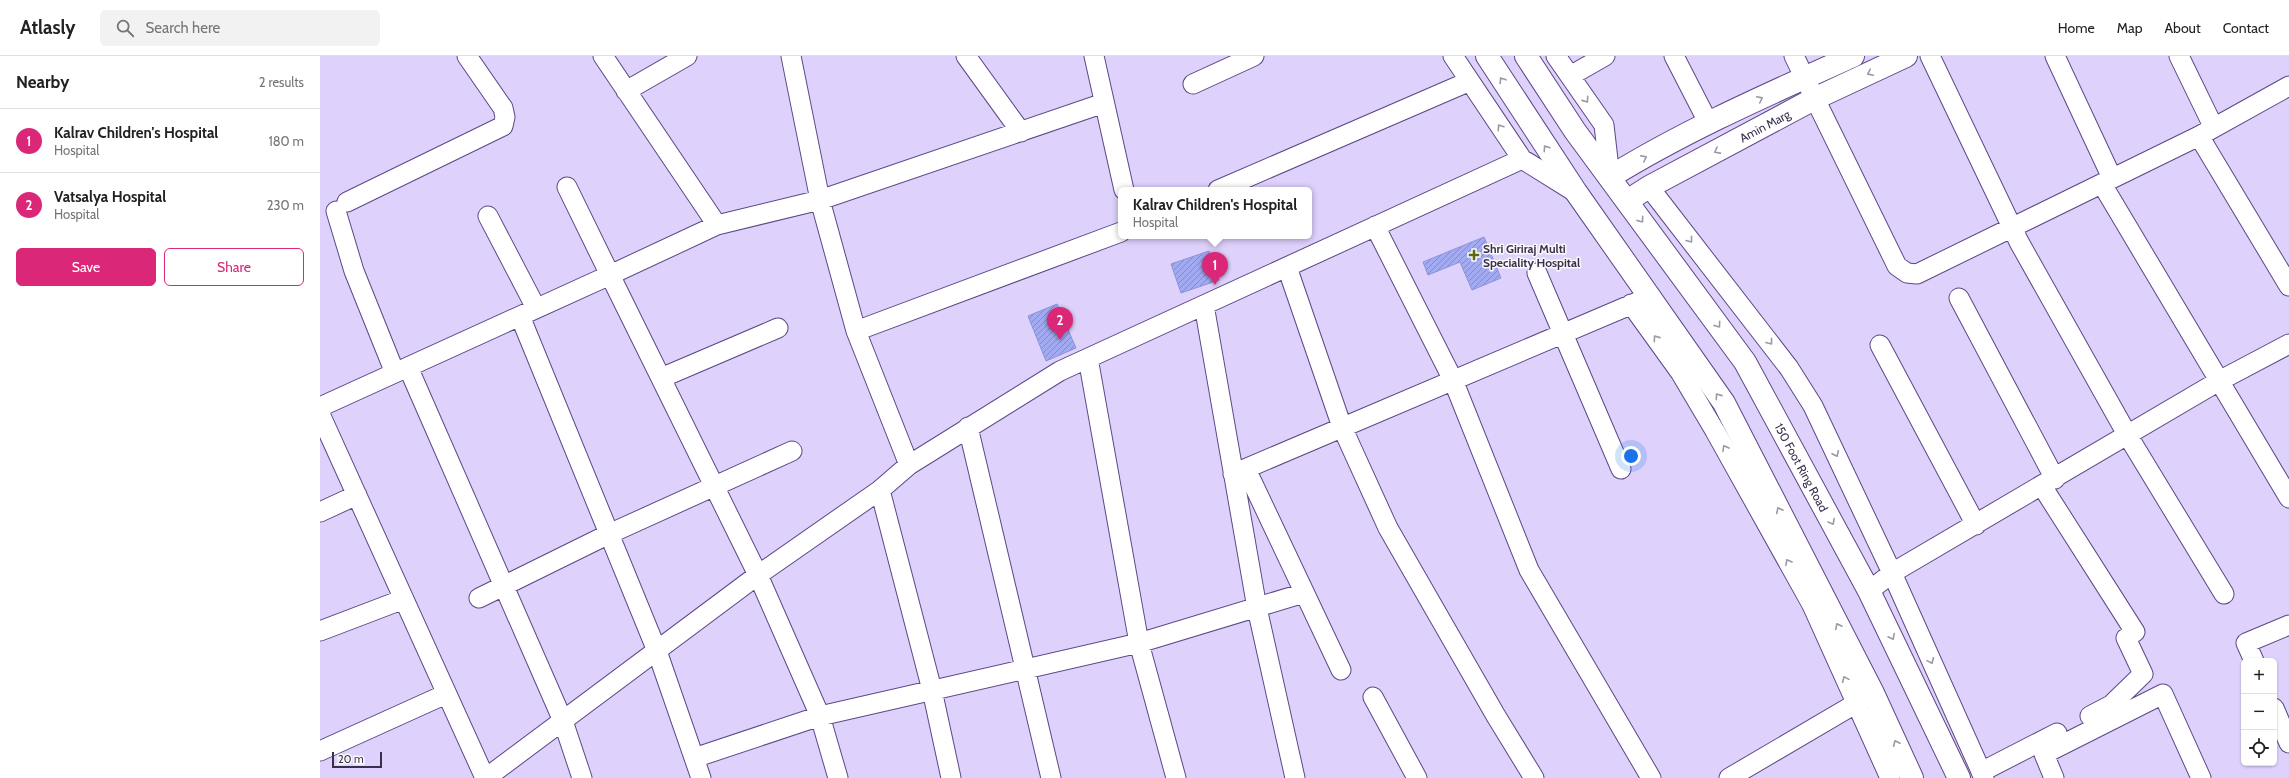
<!DOCTYPE html>
<html lang="en">
<head>
<meta charset="utf-8">
<style>
	:root { --surface:#fff; --page:#f2f2f2; --text:#222; --muted:#767676; --line:#e0e0e0; --accent:#db2777 }
	body { margin:0; font-family:Cabin,sans-serif; background:var(--page); color:var(--text) }
	.controls { position:absolute; right:12px; bottom:12px; display:grid; overflow:hidden; border-radius:6px; box-shadow:0 1px 3px #0004 }
	.controls button { width:36px; height:36px; display:grid; place-items:center; padding:0; border:0; border-bottom:1px solid var(--line); background:var(--surface); color:var(--text); font:20px sans-serif }
	.scale { position:absolute; left:12px; bottom:10px; width:50px; box-sizing:border-box; padding-left:4px; border:2px solid #3a304d; border-top:0; font-size:11px; line-height:14px; white-space:nowrap; color:#3a304d; -webkit-text-stroke:3px #fafafa; paint-order:stroke }
	.you { position:absolute; left:1311px; top:400px; width:14px; height:14px; margin:-10px; border:3px solid #fff; border-radius:50%; background:#1a73e8; box-shadow:0 0 0 6px #1a73e833 }
	.badge { display:grid; place-items:center; width:26px; height:26px; border-radius:50%; background:var(--accent); color:#fff; font-size:13px; font-weight:700 }
	.pin { position:absolute; translate:-50% -33px; filter:drop-shadow(0 1px 2px #0008) }
	.pin::after { content:''; position:absolute; top:21px; width:14px; height:12px; background:inherit; clip-path:polygon(0 0,100% 0,50% 100%) }
	.popup { position:absolute; left:798px; top:131px; width:194px; height:52px; box-sizing:border-box; display:grid; place-content:center; border-radius:6px; background:var(--surface); filter:drop-shadow(0 1px 3px #0005); font-size:13px; white-space:nowrap; color:var(--muted) }
	.popup b { font-size:15px; color:var(--text) }
	.popup::after { content:''; position:absolute; left:50%; top:100%; margin-left:-8px; border:8px solid transparent; border-top-color:var(--surface) }
	.list { margin:0; padding:0; list-style:none }
	h2 { display:flex; justify-content:space-between; align-items:center; height:52px; margin:0; padding:0 16px; font-size:17px }
	h2 small { font-size:13px; font-weight:400; color:var(--muted) }
	.list li { display:grid; grid-template-columns:26px 1fr auto; gap:12px; align-items:center; box-sizing:border-box; height:64px; padding:0 16px; border-top:1px solid var(--line) }
	.list b { display:block; font-size:15px; white-space:nowrap }
	.list p { margin:0; font-size:13px; white-space:nowrap; color:var(--muted) }
	.list em { font-size:13px; font-style:normal; color:var(--muted) }
	.actions { display:flex; gap:8px; padding:12px 16px }
	.actions a { flex:1; padding:9px 0; border:1px solid var(--accent); border-radius:6px; text-align:center; font-size:14px; color:var(--accent) }
	.actions .main { background:var(--accent); color:#fff }
	.icon { flex:none; width:22px; height:22px; fill:none; stroke:currentColor; stroke-width:2; stroke-linecap:round; stroke-linejoin:round }
	.map { position:relative; flex:none; width:1969px; height:722px; overflow:hidden }
	header { display:flex; align-items:center; gap:24px; box-sizing:border-box; height:56px; padding:0 20px; background:var(--surface); border-bottom:1px solid var(--line) }
	header strong { font-size:19px }
	nav { display:flex; gap:22px; margin-inline-start:auto; font-size:14px }
	.search { width:280px; height:36px; background:var(--page); display:flex; align-items:center; gap:10px; box-sizing:border-box; padding:0 14px; border-radius:6px; color:var(--muted); font-size:15px }
	main { display:flex }
	aside { flex:1; background:var(--surface) }
	.map>svg:first-child { display:block }
	.building { fill:url(#building-hatch); stroke:#8c93d7 }
	.lines { fill:none; stroke-linecap:round; stroke-linejoin:round }
	.minor-casing { stroke:#5d4785; stroke-width:21 }
	.major-casing { stroke:#5d4785; stroke-width:24 }
	.highway-casing { stroke:#5d4785; stroke-width:24 }
	.minor { stroke:#fff; stroke-width:19 }
	.major { stroke:#fff; stroke-width:22 }
	.highway { stroke:#fff; stroke-width:22 }
	.oneway { stroke:#9c98a6 }
	.poi-dot { fill:#5a680f; stroke:#fafafa; stroke-width:1.5 }
	.labels { text-anchor:middle; dominant-baseline:central; stroke-width:3; stroke-linejoin:round; paint-order:stroke }
	.street-label { font-size:12px; fill:#3a304d; stroke:#fafafa }
	.poi-label { font-size:12px; font-weight:bold; fill:#3a304d; stroke:#fafafa; text-anchor:start }
</style>
</head>
<body>
<header>
<strong>Atlasly</strong>
<div class="search"><svg class="icon" aria-label="search" viewBox="0 0 24 24"><circle cx="10" cy="10" r="6"/><path d="M15 15l6 6"/></svg>Search here</div>
<nav><a>Home</a><a>Map</a><a>About</a><a>Contact</a></nav>
</header>
<main>
<aside>
<h2>Nearby<small>2 results</small></h2>
<ul class="list">
<li><span class="badge">1</span><div><b>Kalrav Children's Hospital</b><p>Hospital</p></div><em>180 m</em></li>
<li><span class="badge">2</span><div><b>Vatsalya Hospital</b><p>Hospital</p></div><em>230 m</em></li>
</ul>
<div class="actions"><a class="main">Save</a><a>Share</a></div>
</aside>
<div class="map">
<svg width="1969" height="722" viewBox="0 0 1969 722">
	<defs>
		<pattern id="building-hatch" width="6" height="6" patternUnits="userSpaceOnUse"><rect width="6" height="6" fill="#a2aaf1"/><path d="M-1 1l2-2M0 6l6-6M5 7l2-2" fill="none" stroke="#858bc5"/></pattern>
	</defs>
	<rect width="100%" height="100%" fill="#ded1fc"/>
	<path class="building" d="M1164,181L1181,222L1152,234L1140,206L1108,219L1103,206Z
		M889,195L899,224L861,237L851,208Z
		M737,248L756,292L726,305L708,260Z"/>
	<g class="lines">
		<g class="minor-casing">
			<path id="minor" d="M283,0L397,169L290,219L438,519L500,660L819,587L984,537
				M471,0L500,144L536,275L589,409
				M646,0L701,76
				M774,0L804,134
				M1133,0L1202,103L1255,136
				M1236,0L1284,69L1290,121
				M1354,0L1389,68
				M1474,0L1577,210L1587,217L1597,218L1879,80L1969,30
				M1610,0L1699,186L1808,380L1904,538
				M1735,0L1792,122
				M1859,0L1893,70
				M1250,20L1285,0
				M873,28L934,0
				M306,35L367,0
				M1879,80L1969,230
				M1782,128L1969,442
				M1329,131L1469,312L1493,350L1572,517L1664,722
				M898,134L1150,25
				M27,146L183,70L185,61L183,52L147,0
				M16,155L34,215L75,317
				M168,160L216,252
				M397,169L500,144L784,47
				M1055,170L1133,324L1209,514L1331,722
				M967,211L1022,371L1068,472L1176,660L1214,722
				M1217,217L1301,413
				M1639,242L1735,423
				M1311,248L1360,316L1395,375L1492,549L1570,722
				M884,249L937,552L975,722
				M200,260L337,595L381,722
				M536,275L801,176
				M1560,289L1656,469
				M768,302L819,587L856,722
				M88,311L243,665L262,722
				M341,322L458,272
				M0,351L290,219L247,131
				M0,358L165,722
				M648,371L731,722
				M926,413L1021,614
				M913,418L1322,244
				M1722,430L1815,576
				M560,434L612,634L631,722
				M0,456L37,439
				M1549,535L1572,517L1899,325L1969,288
				M159,542L289,478L472,395
				M0,575L84,543
				M1934,605L1926,587L1969,569
				M1053,641L1097,722
				M1954,652L1969,687
				M1770,660L1791,649L1823,618L1806,582
				M0,695L126,638
				M374,702L500,660L518,722
				M1661,716L1737,677
				M166,722L438,519L560,434L589,409L740,315L1202,103
				M1409,722L1547,641
				M1734,722L1724,698L1843,638L1881,722"/>
		</g>
		<g class="major-casing">
			<g id="major">
				<path d="M1290,121C1366,74 1451,37 1533,0"/>
				<path id="s1" d="M1307,145L1329,131L1494,43L1586,0"/>
			</g>
		</g>
		<g class="highway-casing">
			<g id="highway">
				<path d="M1167,0L1256,136L1404,347L1553,637L1592,722"/>
				<path id="s2" d="M1206,0L1255,75L1425,306L1549,535L1639,722"/>
			</g>
		</g>
		<use href="#minor" class="minor"/>
		<use href="#major" class="major"/>
		<use href="#highway" class="highway"/>
	</g>
	<defs><path id="oneway-chevron" d="M-2-3.5L2.5 0L-2 3.5" fill="none" stroke-width="1.6" stroke-linecap="round" stroke-linejoin="round"/></defs>
	<g class="oneway">
		<use href="#oneway-chevron" transform="translate(1550 17) rotate(154)"/>
		<use href="#oneway-chevron" transform="translate(1182 24) rotate(-122)"/>
		<use href="#oneway-chevron" transform="translate(1440 43) rotate(-26)"/>
		<use href="#oneway-chevron" transform="translate(1266 44) rotate(55)"/>
		<use href="#oneway-chevron" transform="translate(1180 71) rotate(-124)"/>
		<use href="#oneway-chevron" transform="translate(1226 92) rotate(-124)"/>
		<use href="#oneway-chevron" transform="translate(1397 95) rotate(152)"/>
		<use href="#oneway-chevron" transform="translate(1324 102) rotate(-27)"/>
		<use href="#oneway-chevron" transform="translate(1321 164) rotate(54)"/>
		<use href="#oneway-chevron" transform="translate(1370 184) rotate(52)"/>
		<use href="#oneway-chevron" transform="translate(1398 269) rotate(54)"/>
		<use href="#oneway-chevron" transform="translate(1336 282) rotate(-125)"/>
		<use href="#oneway-chevron" transform="translate(1450 286) rotate(52)"/>
		<use href="#oneway-chevron" transform="translate(1398 340) rotate(-125)"/>
		<use href="#oneway-chevron" transform="translate(1405 392) rotate(-119)"/>
		<use href="#oneway-chevron" transform="translate(1516 398) rotate(65)"/>
		<use href="#oneway-chevron" transform="translate(1459 454) rotate(-117)"/>
		<use href="#oneway-chevron" transform="translate(1512 466) rotate(62)"/>
		<use href="#oneway-chevron" transform="translate(1468 506) rotate(-119)"/>
		<use href="#oneway-chevron" transform="translate(1518 570) rotate(-117)"/>
		<use href="#oneway-chevron" transform="translate(1572 581) rotate(63)"/>
		<use href="#oneway-chevron" transform="translate(1611 605) rotate(66)"/>
		<use href="#oneway-chevron" transform="translate(1525 623) rotate(-114)"/>
		<use href="#oneway-chevron" transform="translate(1576 687) rotate(-115)"/>
	</g>
	<path class="poi-dot" d="M1152 193h4v4h4v4h-4v4h-4v-4h-4v-4h4z"/>
	<g class="labels">
		<g class="street-label">
			<text stroke="none"><textPath href="#s1" startOffset="157">Amin Marg</textPath></text>
			<text stroke="none"><textPath href="#s2" startOffset="496">150 Foot Ring Road</textPath></text>
		</g>
		<g class="poi-label">
			<text x="1163" y="192">Shri Giriraj Multi<tspan x="1163" dy="14">Speciality Hospital</tspan></text>
		</g>
	</g>
</svg>
<div class="controls">
<button>+</button>
<button>−</button>
<button><svg class="icon" aria-label="locate" viewBox="0 0 24 24"><circle cx="12" cy="12" r="6"/><path d="M12 2v4M12 18v4M2 12h4M18 12h4"/></svg></button>
</div>
<div class="scale">20 m</div>
<div class="you"></div>
<div class="pin badge" style="left:895px;top:229px">1</div>
<div class="popup"><b>Kalrav Children's Hospital</b>Hospital</div>
<div class="pin badge" style="left:740px;top:284px">2</div>
</div>
</main>
</body>
</html>
